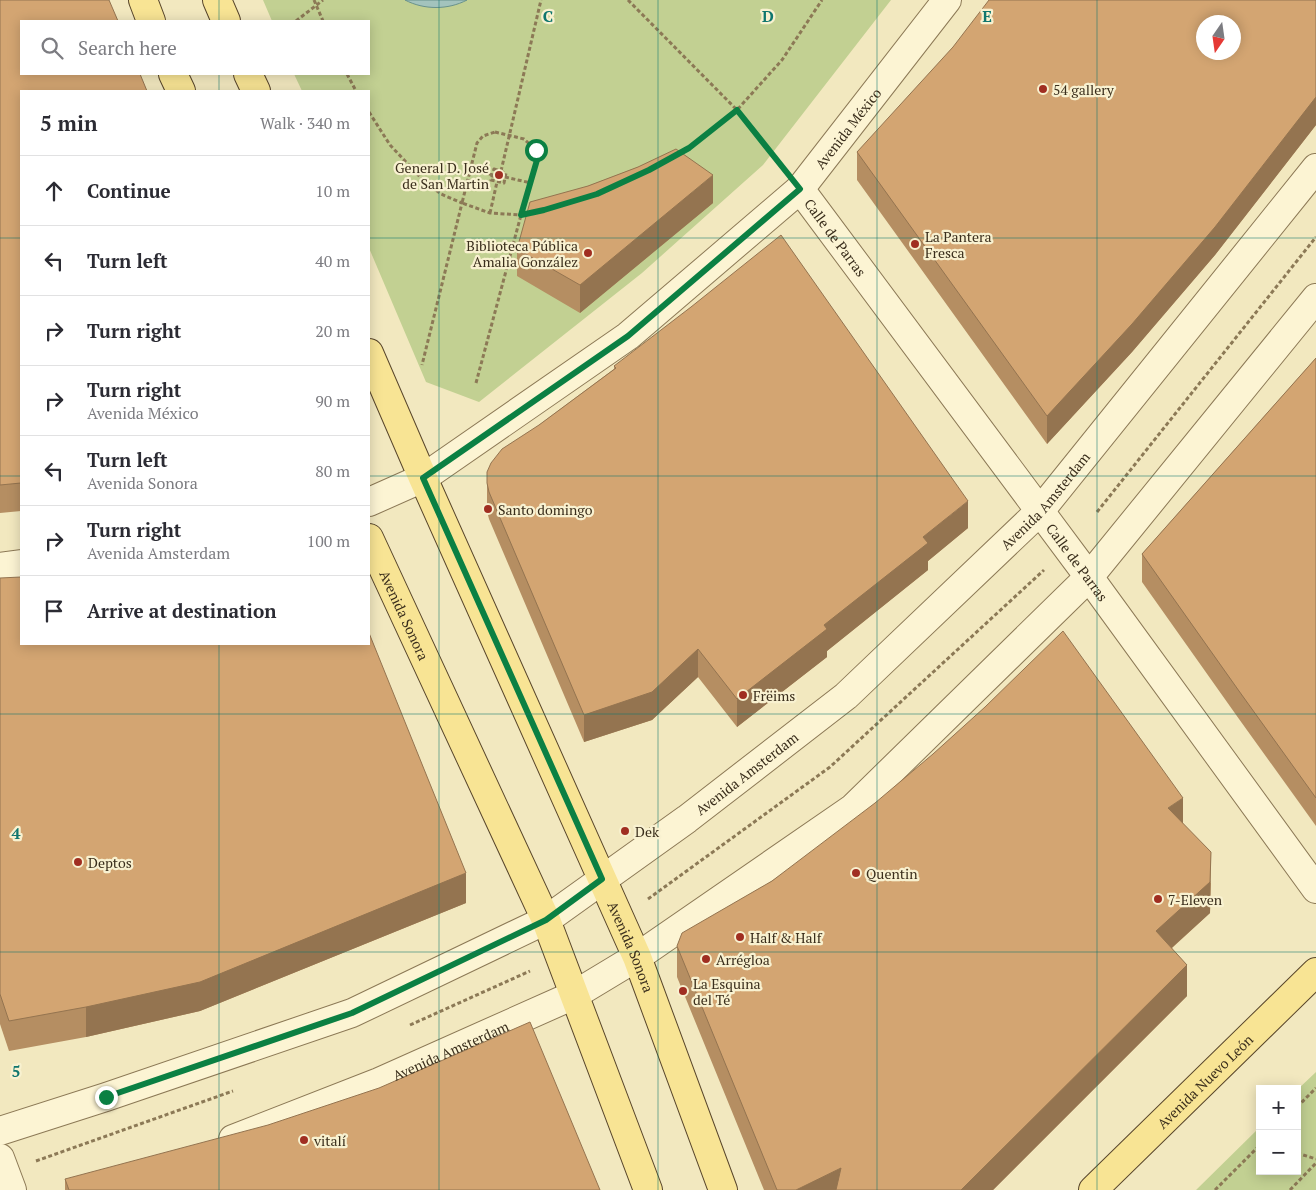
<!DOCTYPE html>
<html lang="en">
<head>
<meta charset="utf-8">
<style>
	:root { --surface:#fff; --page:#f2f2f3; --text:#2b2b33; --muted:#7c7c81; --line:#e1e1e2 }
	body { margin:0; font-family:"PT Serif",serif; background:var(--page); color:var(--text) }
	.controls { position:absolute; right:15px; bottom:15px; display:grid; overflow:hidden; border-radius:0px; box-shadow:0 2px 12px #0003 }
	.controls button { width:45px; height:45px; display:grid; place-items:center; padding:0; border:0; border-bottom:1px solid var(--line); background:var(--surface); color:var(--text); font:25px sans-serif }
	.compass { position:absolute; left:1196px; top:15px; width:45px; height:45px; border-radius:50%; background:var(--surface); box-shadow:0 2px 12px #0003; rotate:193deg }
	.stop { position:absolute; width:15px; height:15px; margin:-11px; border:4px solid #0b8043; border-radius:50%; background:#fff }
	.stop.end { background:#0b8043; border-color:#fff; box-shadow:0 1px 5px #0008 }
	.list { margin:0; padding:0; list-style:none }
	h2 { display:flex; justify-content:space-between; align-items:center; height:65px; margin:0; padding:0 20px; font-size:21px }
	h2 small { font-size:16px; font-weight:400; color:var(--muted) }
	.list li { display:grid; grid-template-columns:32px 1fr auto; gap:15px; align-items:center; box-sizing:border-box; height:70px; padding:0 20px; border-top:1px solid var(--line) }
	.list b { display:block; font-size:19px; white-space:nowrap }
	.list p { margin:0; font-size:16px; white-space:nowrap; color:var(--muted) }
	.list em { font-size:16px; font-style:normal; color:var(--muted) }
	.icon { flex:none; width:28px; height:28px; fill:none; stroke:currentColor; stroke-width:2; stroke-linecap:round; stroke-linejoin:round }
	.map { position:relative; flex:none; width:1316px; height:1190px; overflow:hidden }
	.search { position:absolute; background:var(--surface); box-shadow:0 2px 12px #0003; left:20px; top:20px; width:350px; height:55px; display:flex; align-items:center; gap:12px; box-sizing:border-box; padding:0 18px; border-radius:0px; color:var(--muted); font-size:19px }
	.panel { position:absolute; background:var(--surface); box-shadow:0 2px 12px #0003; left:20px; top:90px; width:350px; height:555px; border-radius:0px }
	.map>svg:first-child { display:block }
	.green { fill:#c2d092 }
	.water { fill:#a3c3bd; stroke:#69928c }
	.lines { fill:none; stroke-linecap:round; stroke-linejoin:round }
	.minor-casing { stroke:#8c7956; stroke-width:30 }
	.major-casing { stroke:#59462b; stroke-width:30 }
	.path { stroke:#8c7956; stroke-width:3; stroke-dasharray:4 2.5; stroke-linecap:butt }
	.minor { stroke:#fcf4d3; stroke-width:28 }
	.major { stroke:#f8e494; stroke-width:28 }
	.wall { fill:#b58e62 }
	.shaded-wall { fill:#947450 }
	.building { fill:#d3a572; stroke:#947450; fill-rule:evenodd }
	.route { stroke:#0b8043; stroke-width:6 }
	.grid { fill:none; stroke:#0f766e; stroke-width:1; stroke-opacity:0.55 }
	.poi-dot { fill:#a02e21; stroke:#f8f1d0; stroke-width:2 }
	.labels { text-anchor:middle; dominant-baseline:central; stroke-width:4.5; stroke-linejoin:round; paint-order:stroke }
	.poi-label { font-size:14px; fill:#3a2e1c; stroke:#f8f1d0; text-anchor:start }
	.street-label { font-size:14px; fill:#3a2e1c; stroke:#f8f1d0 }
	.grid-label { font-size:16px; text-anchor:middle; font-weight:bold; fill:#0f766e; stroke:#f8f1d0; stroke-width:4.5; stroke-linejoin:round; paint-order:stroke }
</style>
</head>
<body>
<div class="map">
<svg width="1316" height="1190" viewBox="0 0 1316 1190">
	<rect width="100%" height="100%" fill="#f2e8bf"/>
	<path class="green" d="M263,0H891L763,165L642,273L479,402L426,382L369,248V91H302L294,74H369V21H272Z
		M1316,1072V1190H1196L1260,1127V1171H1297V1090Z"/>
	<path class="water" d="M405,0H467C448,10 424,10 405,0Z"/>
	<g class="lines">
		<g class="minor-casing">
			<g id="minor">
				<path id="s1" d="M800,189L1089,577L1316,889"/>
				<path id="s2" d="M369,502L423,478L628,336L800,189L947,0"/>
				<path d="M0,567L21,564"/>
				<path id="s3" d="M0,1131L106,1097L352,1013L546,920L687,819L846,696L1040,511L1316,168"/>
				<path id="s4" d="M233,1139L379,1082L574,995L637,957L853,808L1089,577L1316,298"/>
				<path d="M0,1158L12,1190"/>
			</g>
		</g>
		<g class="major-casing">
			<g id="major">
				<path d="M143,0L151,21"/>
				<path d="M217,0L226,21"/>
				<path d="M173,74L181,91"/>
				<path d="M248,74L256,91"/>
				<path id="s5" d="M369,353L423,478L637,957L723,1190"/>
				<path id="s6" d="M369,538L546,920L648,1190"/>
				<path id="s7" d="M1093,1190L1316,972"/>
			</g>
		</g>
		<path class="path" d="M314,0L323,21
			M628,0L737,110L782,60L822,0
			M296,21L323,0
			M347,74L356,91
			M369,112L390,145L421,178L441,194L462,203L422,365
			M495,132L524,139L536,150L537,159L521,215L490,213L462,203L477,143L483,136Z
			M678,154L689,148L737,110L779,164
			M470,169L493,175
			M494,169L506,173L504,183L491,180Z
			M501,171L541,0
			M505,177L531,183
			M490,213L497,182
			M476,383L521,215L531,213
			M1097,512L1316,237
			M648,899L830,767L1044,570
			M410,1025L530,971
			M1297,1107L1316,1088
			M1297,1153L1316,1159
			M36,1161L233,1091
			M1215,1190L1260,1145
			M1290,1190L1316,1163"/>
		<use href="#minor" class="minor"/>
		<use href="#major" class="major"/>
	</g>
	<path class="wall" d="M0,0L21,91V511L0,513Z
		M1316,0V125L1215,255L1132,352L1047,444L857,180V152Z
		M638,167L713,203L580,313L517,276V249L588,186Z
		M1316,358V826L1239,719L1142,582V554Z
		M614,366L968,528L928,561V570L827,651V657L737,727L698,677L652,720L584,742L489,519L487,511V483L539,425L614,369Z
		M0,578L466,903L200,1011L86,1037L9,1051L0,1024Z
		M1183,824L1211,883L1210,913L1172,948L1187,996L993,1190H764L677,977V946Z
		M65,1179L600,1190H65Z"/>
	<path class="shaded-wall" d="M1316,97V125L1215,255L1132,352L1047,444V416Z
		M713,175V203L580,313V285Z
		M968,501V528L928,561V570L827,651V657L737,727V699L824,625L923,537Z
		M698,649V677L652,720L584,742V715Z
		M1183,798V829L1168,808Z
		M1211,852L1210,913L1156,962V931Z
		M466,873V903L200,1011L86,1037V1007Z
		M1187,965V996L993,1190H961Z
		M841,1168V1190H796Z"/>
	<path class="building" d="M0,0H109L118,21H21V74H140L147,91H21V483L0,485Z
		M989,0H1316V97L1215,227L1132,324L1047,416L857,152L953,47ZM1204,22H1234V52H1204Z
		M676,149L713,175L580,285L517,249L530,202L588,186L638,167Z
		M781,235L968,501L923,537L928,543L824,625L827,629L737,699L698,649L652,692L584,715L489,492L487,483V472L491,463L502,449L539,425L616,368L614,366L691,307Z
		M1316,358V798L1239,691L1142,554Z
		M21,577V644H369V633L466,873L200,982L86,1007L9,1021L0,994V578Z
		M1063,631L1183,798L1168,808L1211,852L1210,882L1156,931L1187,965L961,1190H836L841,1168L796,1190H777L677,946L682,933L772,881L875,803L933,754L985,707Z
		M530,1022L600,1190H69L65,1179L268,1125L379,1088Z"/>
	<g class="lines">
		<path class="route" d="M106,1097L352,1013L546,920L602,879L423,478L628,336L800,189L737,110L689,148L649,170L597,194L544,210L521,215L537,160L536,150"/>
	</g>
	<path class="grid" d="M219,0V21M439,0V1190M658,0V1190M877,0V1190M1097,0V1190M219,74V91M0,238H21M369,238H1316M0,476H21M369,476H1316M219,644V1190M0,714H1316M0,952H1316"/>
	<g class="poi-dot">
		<circle cx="1043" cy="89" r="5"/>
		<circle cx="499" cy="175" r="5"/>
		<circle cx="915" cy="244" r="5"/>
		<circle cx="588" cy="253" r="5"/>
		<circle cx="488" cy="509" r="5"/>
		<circle cx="743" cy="695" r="5"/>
		<circle cx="625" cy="831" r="5"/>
		<circle cx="78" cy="862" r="5"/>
		<circle cx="856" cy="873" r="5"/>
		<circle cx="1158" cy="899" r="5"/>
		<circle cx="740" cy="937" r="5"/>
		<circle cx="706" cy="959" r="5"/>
		<circle cx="683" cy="991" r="5"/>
		<circle cx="304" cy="1140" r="5"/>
	</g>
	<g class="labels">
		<g class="poi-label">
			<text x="1053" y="89">54 gallery</text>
			<text x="489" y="167" text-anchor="end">General D. José<tspan x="489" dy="16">de San Martin</tspan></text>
			<text x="925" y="236">La Pantera<tspan x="925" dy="16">Fresca</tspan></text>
			<text x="578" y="245" text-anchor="end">Biblioteca Pública<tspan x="578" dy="16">Amalia González</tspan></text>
			<text x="498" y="509">Santo domingo</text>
			<text x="753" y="695">Frëims</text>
			<text x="635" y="831">Dek</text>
			<text x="88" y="862">Deptos</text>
			<text x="866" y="873">Quentin</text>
			<text x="1168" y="899">7-Eleven</text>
			<text x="750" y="937">Half &amp; Half</text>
			<text x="716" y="959">Arrégloa</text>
			<text x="693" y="983">La Esquina<tspan x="693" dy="16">del Té</tspan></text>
			<text x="314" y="1140">vitalí</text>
		</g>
		<g class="street-label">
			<text stroke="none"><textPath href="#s2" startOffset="612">Avenida México</textPath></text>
			<text stroke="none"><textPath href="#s1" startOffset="60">Calle de Parras</textPath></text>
			<text stroke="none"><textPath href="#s3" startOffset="1240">Avenida Amsterdam</textPath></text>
			<text stroke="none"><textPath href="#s1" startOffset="465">Calle de Parras</textPath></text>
			<text stroke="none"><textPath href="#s6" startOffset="85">Avenida Sonora</textPath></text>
			<text stroke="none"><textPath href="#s3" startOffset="835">Avenida Amsterdam</textPath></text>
			<text stroke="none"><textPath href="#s5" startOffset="649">Avenida Sonora</textPath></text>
			<text stroke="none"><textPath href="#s4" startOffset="235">Avenida Amsterdam</textPath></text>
			<text stroke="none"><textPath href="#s7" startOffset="156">Avenida Nuevo León</textPath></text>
		</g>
	</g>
	<g class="grid-label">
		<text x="548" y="22">C</text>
		<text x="768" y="22">D</text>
		<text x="987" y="22">E</text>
		<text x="16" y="839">4</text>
		<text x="16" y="1077">5</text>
	</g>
</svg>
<div class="controls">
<button>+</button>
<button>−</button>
</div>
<svg class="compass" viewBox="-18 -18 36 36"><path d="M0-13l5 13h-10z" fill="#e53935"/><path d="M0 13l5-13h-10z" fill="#7c7c81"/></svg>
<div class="stop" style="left:536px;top:150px"></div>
<div class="stop end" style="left:106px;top:1097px"></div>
<div class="search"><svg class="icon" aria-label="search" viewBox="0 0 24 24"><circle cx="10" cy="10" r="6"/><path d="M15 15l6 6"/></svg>Search here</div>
<section class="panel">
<h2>5 min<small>Walk · 340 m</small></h2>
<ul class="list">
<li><svg class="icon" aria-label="ahead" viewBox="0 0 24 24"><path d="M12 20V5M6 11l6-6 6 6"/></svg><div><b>Continue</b></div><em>10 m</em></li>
<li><svg class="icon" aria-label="left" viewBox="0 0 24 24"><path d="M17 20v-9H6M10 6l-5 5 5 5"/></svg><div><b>Turn left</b></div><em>40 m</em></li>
<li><svg class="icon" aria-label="right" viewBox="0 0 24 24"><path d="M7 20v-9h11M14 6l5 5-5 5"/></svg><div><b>Turn right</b></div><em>20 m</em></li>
<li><svg class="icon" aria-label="right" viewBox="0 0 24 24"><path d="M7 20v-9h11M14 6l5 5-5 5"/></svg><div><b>Turn right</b><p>Avenida México</p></div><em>90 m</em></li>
<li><svg class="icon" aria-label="left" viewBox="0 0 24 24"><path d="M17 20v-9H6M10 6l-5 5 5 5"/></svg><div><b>Turn left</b><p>Avenida Sonora</p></div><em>80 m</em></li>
<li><svg class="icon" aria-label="right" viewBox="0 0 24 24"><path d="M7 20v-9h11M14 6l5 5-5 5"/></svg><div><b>Turn right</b><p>Avenida Amsterdam</p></div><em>100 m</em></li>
<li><svg class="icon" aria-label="arrive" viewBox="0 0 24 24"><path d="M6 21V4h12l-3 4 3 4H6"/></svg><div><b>Arrive at destination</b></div></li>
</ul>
</section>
</div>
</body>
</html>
